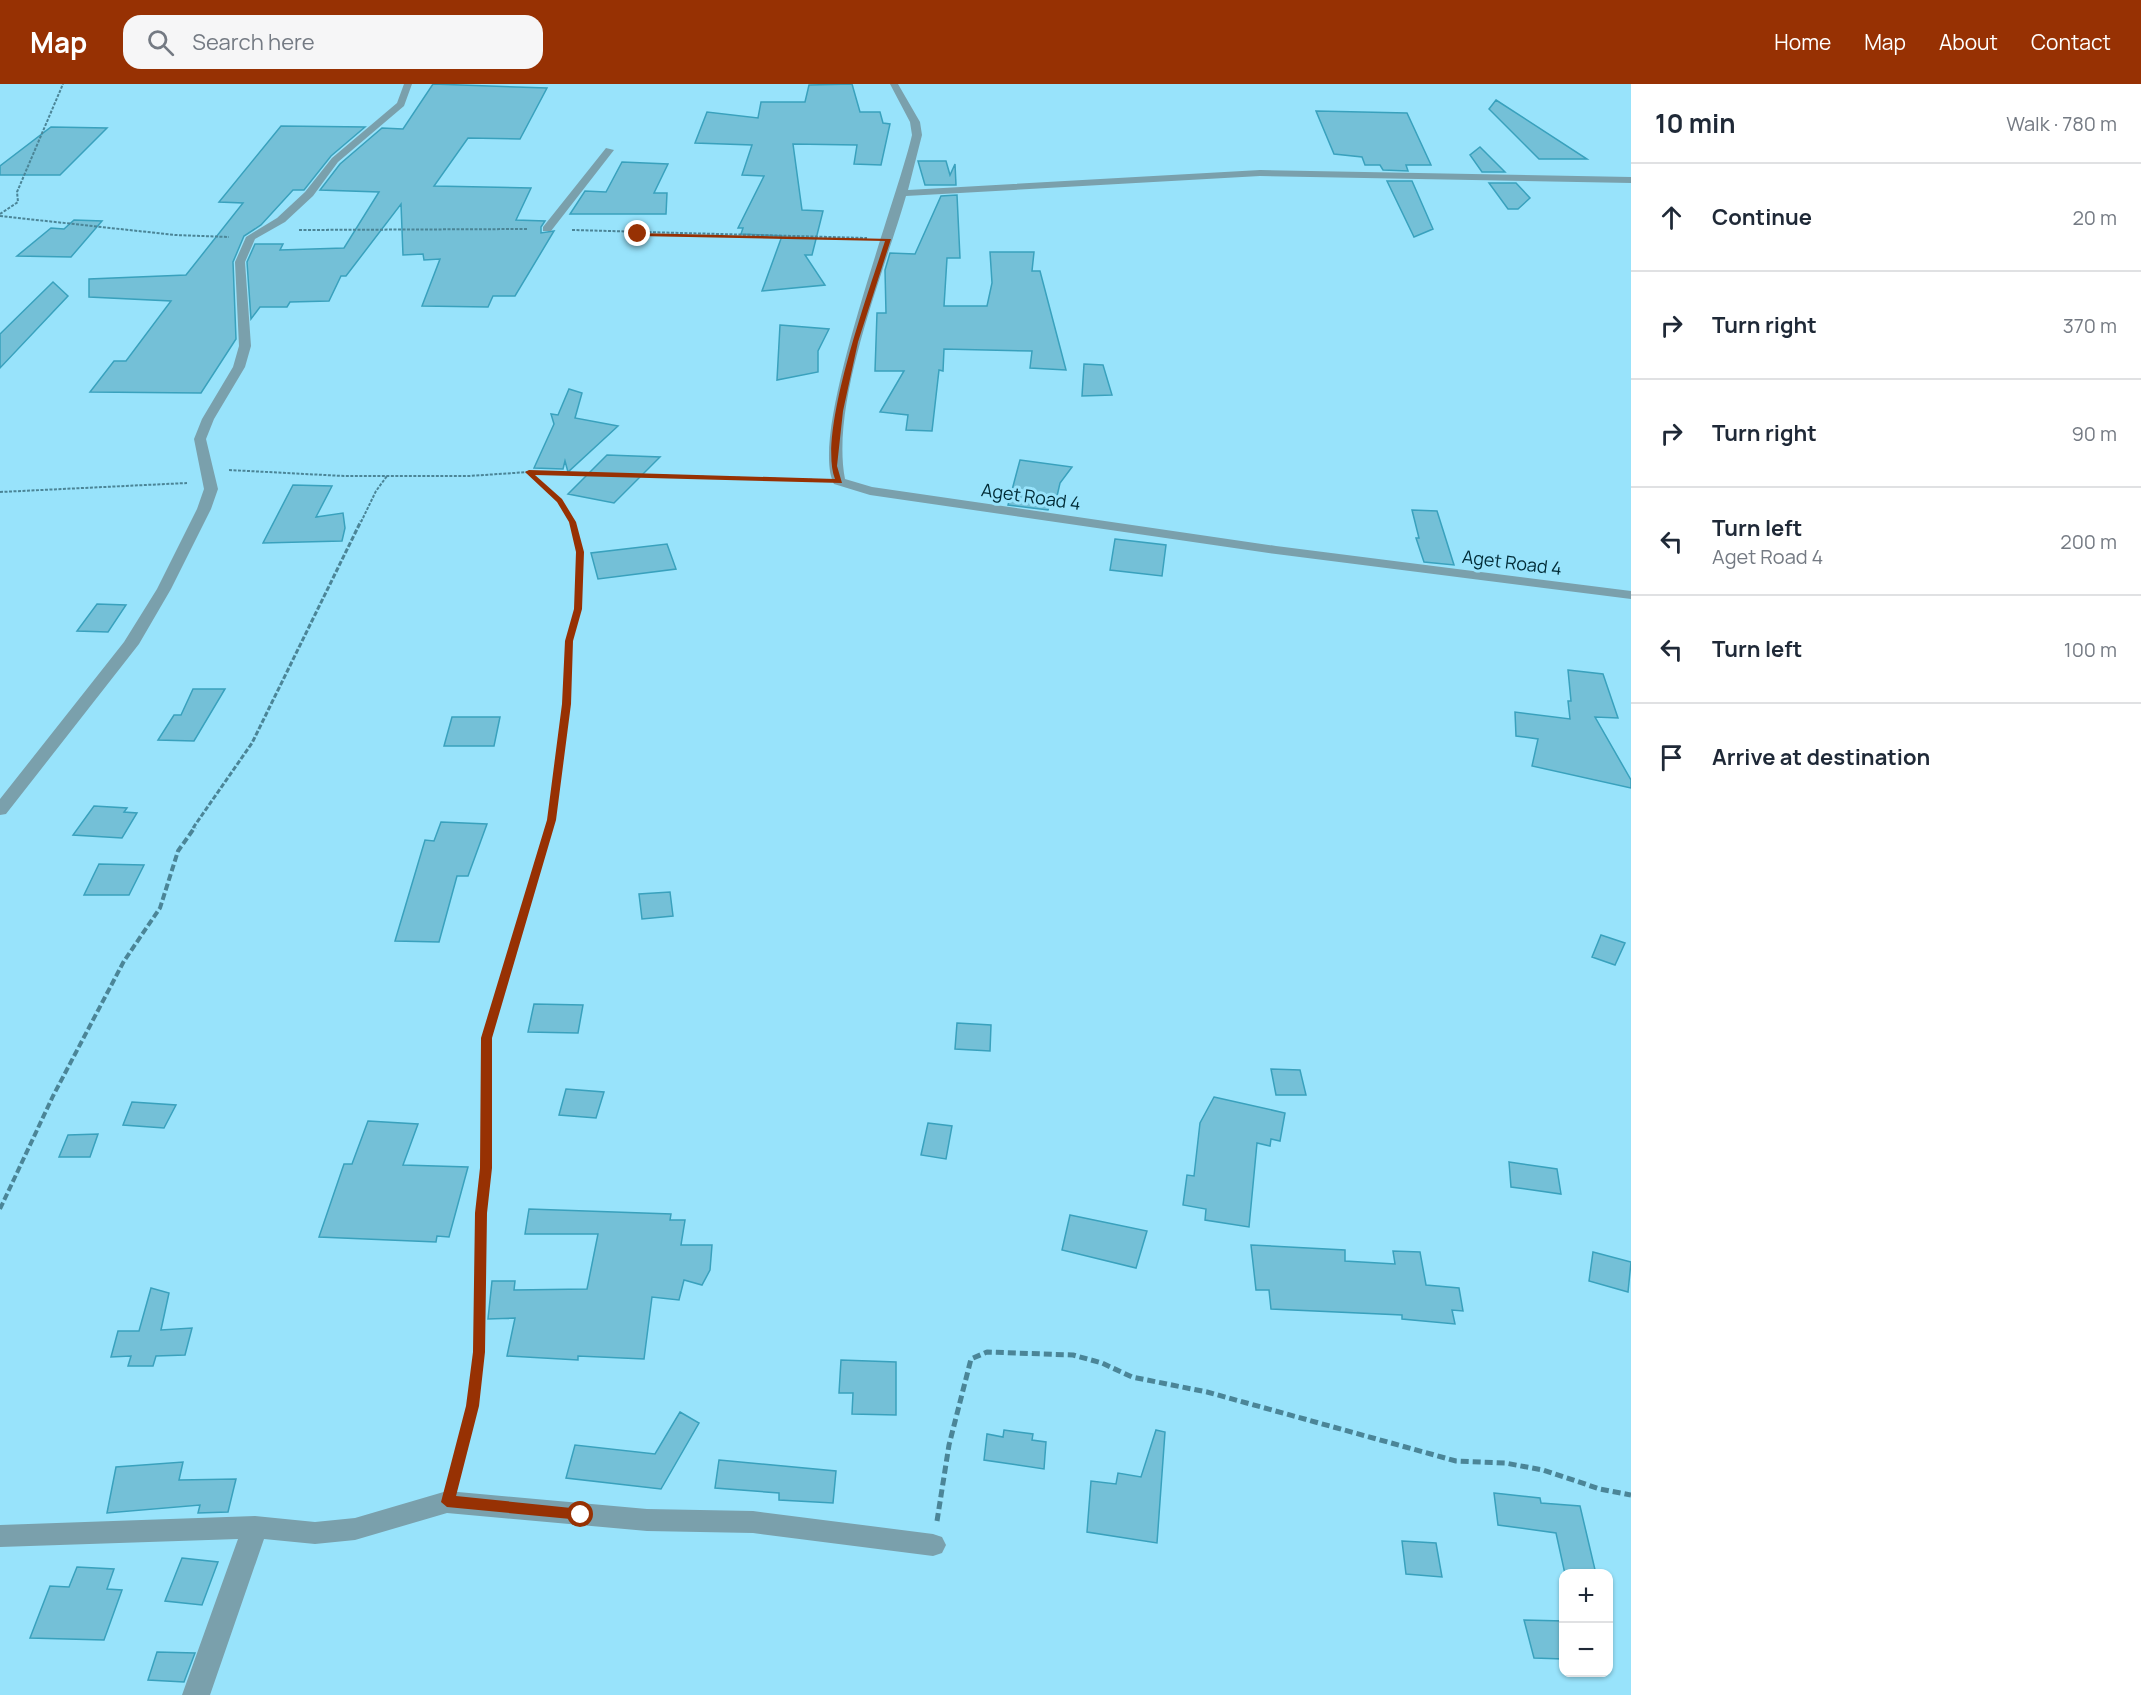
<!DOCTYPE html>
<html lang="en">
<head>
<meta charset="utf-8">
<style>
	:root { --surface:#fff; --page:#f6f6f7; --text:#1f2937; --muted:#747a83; --line:#e0e1e3; --accent:#973103 }
	body { margin:0; font-family:Manrope,sans-serif; background:var(--page); color:var(--text) }
	.controls { position:absolute; right:18px; bottom:18px; display:grid; overflow:hidden; border-radius:12px; box-shadow:0 2px 4px #0004 }
	.controls button { width:54px; height:54px; display:grid; place-items:center; padding:0; border:0; border-bottom:2px solid var(--line); background:var(--surface); color:var(--text); font:30px sans-serif }
	.stop { position:absolute; width:18px; height:18px; margin:-14px; border:4px solid #973103; border-radius:50%; background:#fff }
	.stop.end { background:#973103; border-color:#fff; box-shadow:0 2px 6px #0008 }
	.list { margin:0; padding:0; list-style:none }
	h2 { display:flex; justify-content:space-between; align-items:center; height:78px; margin:0; padding:0 24px; font-size:26px }
	h2 small { font-size:20px; font-weight:400; color:var(--muted) }
	.list li { display:grid; grid-template-columns:39px 1fr auto; gap:18px; align-items:center; box-sizing:border-box; height:108px; padding:0 24px; border-top:2px solid var(--line) }
	.list b { display:block; font-size:22px; white-space:nowrap }
	.list p { margin:0; font-size:20px; white-space:nowrap; color:var(--muted) }
	.list em { font-size:20px; font-style:normal; color:var(--muted) }
	.icon { flex:none; width:33px; height:33px; fill:none; stroke:currentColor; stroke-width:2; stroke-linecap:round; stroke-linejoin:round }
	.map { position:relative; flex:none; width:1631px; height:1611px; overflow:hidden }
	header { display:flex; align-items:center; gap:36px; box-sizing:border-box; height:84px; padding:0 30px; background:var(--accent); color:#fff }
	header strong { font-size:28px }
	nav { display:flex; gap:33px; margin-inline-start:auto; font-size:21px }
	.search { width:420px; height:54px; background:var(--page); display:flex; align-items:center; gap:15px; box-sizing:border-box; padding:0 21px; border-radius:18px; color:var(--muted); font-size:22px }
	main { display:flex }
	aside { flex:1; background:var(--surface) }
	.map>svg:first-child { display:block }
	.building { fill:#74c0d7; stroke:#39a1bd; stroke-width:1.5 }
	.lines { fill:none; stroke-linecap:round; stroke-linejoin:round }
	.path-far3 { stroke:#4b8597; stroke-width:2; stroke-dasharray:3 1.5; stroke-linecap:butt }
	.path-far2 { stroke:#4b8597; stroke-width:3; stroke-dasharray:5 2; stroke-linecap:butt }
	.path-far1 { stroke:#4b8597; stroke-width:4; stroke-dasharray:7 3; stroke-linecap:butt }
	.path { stroke:#4b8597; stroke-width:5; stroke-dasharray:8 4; stroke-linecap:butt }
	.street { fill:#7aa0ac; fill-rule:evenodd }
	.route { fill:#973103 }
	.labels { text-anchor:middle; dominant-baseline:central; stroke-width:6; stroke-linejoin:round; paint-order:stroke }
	.far-street-label { font-size:18px; fill:#002b36; stroke:#98e3fb }
</style>
</head>
<body>
<header>
<strong>Map</strong>
<div class="search"><svg class="icon" aria-label="search" viewBox="0 0 24 24"><circle cx="10" cy="10" r="6"/><path d="M15 15l6 6"/></svg>Search here</div>
<nav><a>Home</a><a>Map</a><a>About</a><a>Contact</a></nav>
</header>
<main>
<div class="map">
<svg width="1631" height="1611" viewBox="0 0 1631 1611">
	<rect width="100%" height="100%" fill="#98e3fb"/>
	<path class="building" d="M433,0L547,4L520,55L468,54L434,102L531,104L516,136L545,137L541,143V149L554,147L515,212H493L488,223L422,222L440,175L424,176L423,170L403,171L401,120L346,192H341L329,217L290,218L287,223H260L251,235L247,178L255,160H283L280,166L344,164L379,108L320,106L340,80L382,44L403,45Z
		M852,0L860,28H880L883,39L890,40L881,81L854,80L857,61L793,60L802,126L823,127L812,171H805L825,201L762,207L782,152L741,150L743,144H738L764,92L742,91L752,61L695,59L707,28L758,34L761,18H805L809,1Z
		M1496,16L1587,75H1539L1489,25Z
		M1316,27L1407,29L1431,81H1406L1408,87L1383,86L1380,81H1365L1362,73L1334,70Z
		M281,42L365,43L331,72L304,106H293L261,141L244,152L233,178L236,255L201,309L90,308L114,277H126L171,217L89,213V195L186,191L243,119L219,118Z
		M51,43L107,44L60,91H0V82Z
		M1480,63L1505,88H1482L1470,71Z
		M918,77H946L950,91L955,80L956,101H925Z
		M622,78L668,80L654,109H667L666,130H570L585,107L606,108Z
		M1387,97H1412L1433,145L1414,153Z
		M1489,99H1516L1530,114L1518,125H1508Z
		M957,111L960,174H947L944,222H987L992,199L990,168H1034L1032,187H1040L1066,286L1030,284L1032,267L944,265L943,287L939,286L932,347L906,346L908,331L880,328L904,287H875L877,229H886L885,186L890,169L915,170L941,112Z
		M74,136L102,137L71,173L17,172L51,144L64,145Z
		M53,198L68,212L0,284V250Z
		M780,241L829,245L818,267V288L777,296Z
		M1084,280L1103,281L1112,311L1082,312Z
		M569,305L582,309L575,334L618,342L568,388L565,377L563,385L534,384L554,340L551,330L558,331Z
		M607,371L660,373L614,419L568,410Z
		M1020,376L1072,383L1060,399L1055,421L1050,420L1048,426L1008,421Z
		M293,401L332,402L316,433L343,429L345,444L342,457L263,459Z
		M1412,426L1437,427L1454,481L1424,478L1416,454H1419Z
		M1115,455L1166,461L1162,492L1110,486Z
		M667,460L676,485L598,495L591,469Z
		M97,520L126,521L108,548L77,547Z
		M1568,586L1603,590L1618,634L1595,633L1631,696V704L1532,682L1538,655L1516,652L1515,628L1570,635L1568,617H1571Z
		M193,605H225L194,657L158,656L174,631H181Z
		M452,633H500L494,662H444Z
		M94,722L127,724L124,728L137,729L122,754L73,751Z
		M441,738L487,740L468,792H457L439,858L395,857L425,756L434,757Z
		M99,780L144,781L129,811H84Z
		M670,808L673,832L642,835L639,810Z
		M1601,851L1625,859L1615,881L1592,873Z
		M534,920L583,921L578,949L528,948Z
		M957,939L991,941L990,967L955,965Z
		M1271,985L1300,986L1306,1011H1276Z
		M566,1005L604,1008L596,1034L559,1031Z
		M1214,1013L1285,1029L1280,1057L1271,1055L1270,1062L1257,1059L1249,1143L1205,1136L1206,1125L1183,1121L1187,1091L1194,1092L1200,1039Z
		M132,1018L176,1021L164,1044L123,1041Z
		M368,1037L418,1040L403,1081L468,1083L449,1153L437,1152L436,1158L319,1153L344,1080H352Z
		M928,1039L952,1042L946,1075L921,1071Z
		M98,1050L90,1073H59L68,1051Z
		M1509,1078L1557,1085L1561,1110L1511,1103Z
		M529,1125L671,1130L670,1136H685L681,1161H712L710,1186L702,1201L684,1196L679,1216L652,1213L644,1275L578,1272V1276L507,1272L515,1234L488,1235L492,1197H515L514,1206L587,1205L598,1150H525Z
		M1070,1131L1147,1147L1136,1184L1062,1166Z
		M1251,1161L1345,1166V1177L1395,1180L1393,1167L1420,1168L1426,1201L1459,1204L1463,1227L1452,1226L1455,1240L1402,1235V1231L1271,1225L1269,1206H1256Z
		M1593,1168L1631,1178L1628,1208L1589,1197Z
		M151,1204L169,1209L161,1246L192,1244L185,1271L156,1272L153,1282H128L131,1272L111,1273L118,1247H139Z
		M841,1276L896,1278V1331L852,1330L853,1309H839Z
		M680,1328L699,1339L661,1405L566,1394L575,1361L655,1370Z
		M1004,1346L1033,1350L1032,1356L1046,1358L1044,1385L984,1376L987,1350L1003,1353Z
		M1156,1346L1165,1348L1157,1459L1087,1448L1091,1397L1116,1400L1118,1389L1141,1393Z
		M719,1376L836,1387L833,1419L779,1416V1409L715,1404Z
		M183,1378L179,1396L236,1395L228,1428L198,1429L200,1421L107,1429L116,1383Z
		M1494,1409L1540,1414L1541,1419L1580,1422L1596,1490H1565L1556,1449L1498,1441Z
		M1402,1457L1436,1459L1442,1493L1406,1490Z
		M182,1474L218,1478L202,1521L165,1517Z
		M77,1483L114,1485L107,1505L122,1506L104,1556L30,1554L50,1502L69,1503Z
		M1524,1536L1563,1537V1575L1534,1574Z
		M157,1568L195,1569L184,1598L148,1596Z"/>
	<g class="lines">
		<path class="path-far3" d="M0,130L18,118L17,108L63,0
			M0,132L175,151L229,153
			M299,146L528,145
			M572,146L867,154
			M229,386L344,392H469L529,388L818,396
			M529,388L560,417L572,438
			M0,408L187,399
			M361,438L376,407L387,392"/>
		<path class="path-far2" d="M193,744L252,659L361,437
			M549,744L567,620L569,557L578,525L580,468L571,437"/>
		<path class="path-far1" d="M0,1125L53,1012L124,877L160,824L178,767L195,743
			M481,1129L486,1084L487,954L550,743"/>
		<path class="path" d="M454,1393L473,1322L479,1268L481,1127
			M937,1437L949,1361L971,1275L987,1268L1073,1271L1102,1279L1132,1293L1207,1308L1456,1377L1505,1379L1543,1386L1600,1405L1631,1411"/>
		<path class="street" d="M404,0H412L404,22L338,78L313,112L285,138L255,155L245,178L251,262L245,283L214,335L206,355L218,405L211,425L171,505L139,560L6,730L0,731V715L124,558L157,505L197,425L204,405L194,355L202,335L233,283L239,262L235,178L246,153L277,134L305,108L332,74L397,19Z
			M890,0H898L920,38L922,51L908,106L1260,86L1631,93V99L1260,92L906,112C884,189 830,317 845,395L872,403L1276,462L1631,507V515L1276,470L870,411L834,400C807,350 897,117 912,51L910,38Z
			M606,64L614,66L551,147H543V143Z
			M447,1407L647,1425L753,1427L933,1450L942,1453L946,1461L942,1469L933,1472L753,1449L647,1447L447,1429L355,1456L315,1460L264,1455L210,1611H182L238,1455L0,1463V1441L255,1432L315,1438L355,1434Z"/>
	</g>
	<path class="route" d="M636,149L891,155L858,258L843,327L837,382L842,399L535,391L562,415L576,438L584,468L582,525L573,557L571,620L556,736L492,954V1084L487,1129L485,1268L479,1322L456,1412L581,1425L588,1431L581,1436L447,1423L441,1418L466,1322L473,1268L475,1129L480,1084L481,954L547,736L562,620L565,557L574,525L576,468L569,438L557,418L525,388L529,386L835,395C817,349 869,207 885,157L638,152Z"/>
	<g class="labels">
		<g class="far-street-label">
			<text transform="translate(1031 412) rotate(8)">Aget Road 4</text>
			<text transform="translate(1512 478) rotate(7)">Aget Road 4</text>
		</g>
	</g>
</svg>
<div class="controls">
<button>+</button>
<button>−</button>
</div>
<div class="stop" style="left:581px;top:1431px"></div>
<div class="stop end" style="left:638px;top:150px"></div>
</div>
<aside>
<h2>10 min<small>Walk · 780 m</small></h2>
<ul class="list">
<li><svg class="icon" aria-label="ahead" viewBox="0 0 24 24"><path d="M12 20V5M6 11l6-6 6 6"/></svg><div><b>Continue</b></div><em>20 m</em></li>
<li><svg class="icon" aria-label="right" viewBox="0 0 24 24"><path d="M7 20v-9h11M14 6l5 5-5 5"/></svg><div><b>Turn right</b></div><em>370 m</em></li>
<li><svg class="icon" aria-label="right" viewBox="0 0 24 24"><path d="M7 20v-9h11M14 6l5 5-5 5"/></svg><div><b>Turn right</b></div><em>90 m</em></li>
<li><svg class="icon" aria-label="left" viewBox="0 0 24 24"><path d="M17 20v-9H6M10 6l-5 5 5 5"/></svg><div><b>Turn left</b><p>Aget Road 4</p></div><em>200 m</em></li>
<li><svg class="icon" aria-label="left" viewBox="0 0 24 24"><path d="M17 20v-9H6M10 6l-5 5 5 5"/></svg><div><b>Turn left</b></div><em>100 m</em></li>
<li><svg class="icon" aria-label="arrive" viewBox="0 0 24 24"><path d="M6 21V4h12l-3 4 3 4H6"/></svg><div><b>Arrive at destination</b></div></li>
</ul>
</aside>
</main>
</body>
</html>
